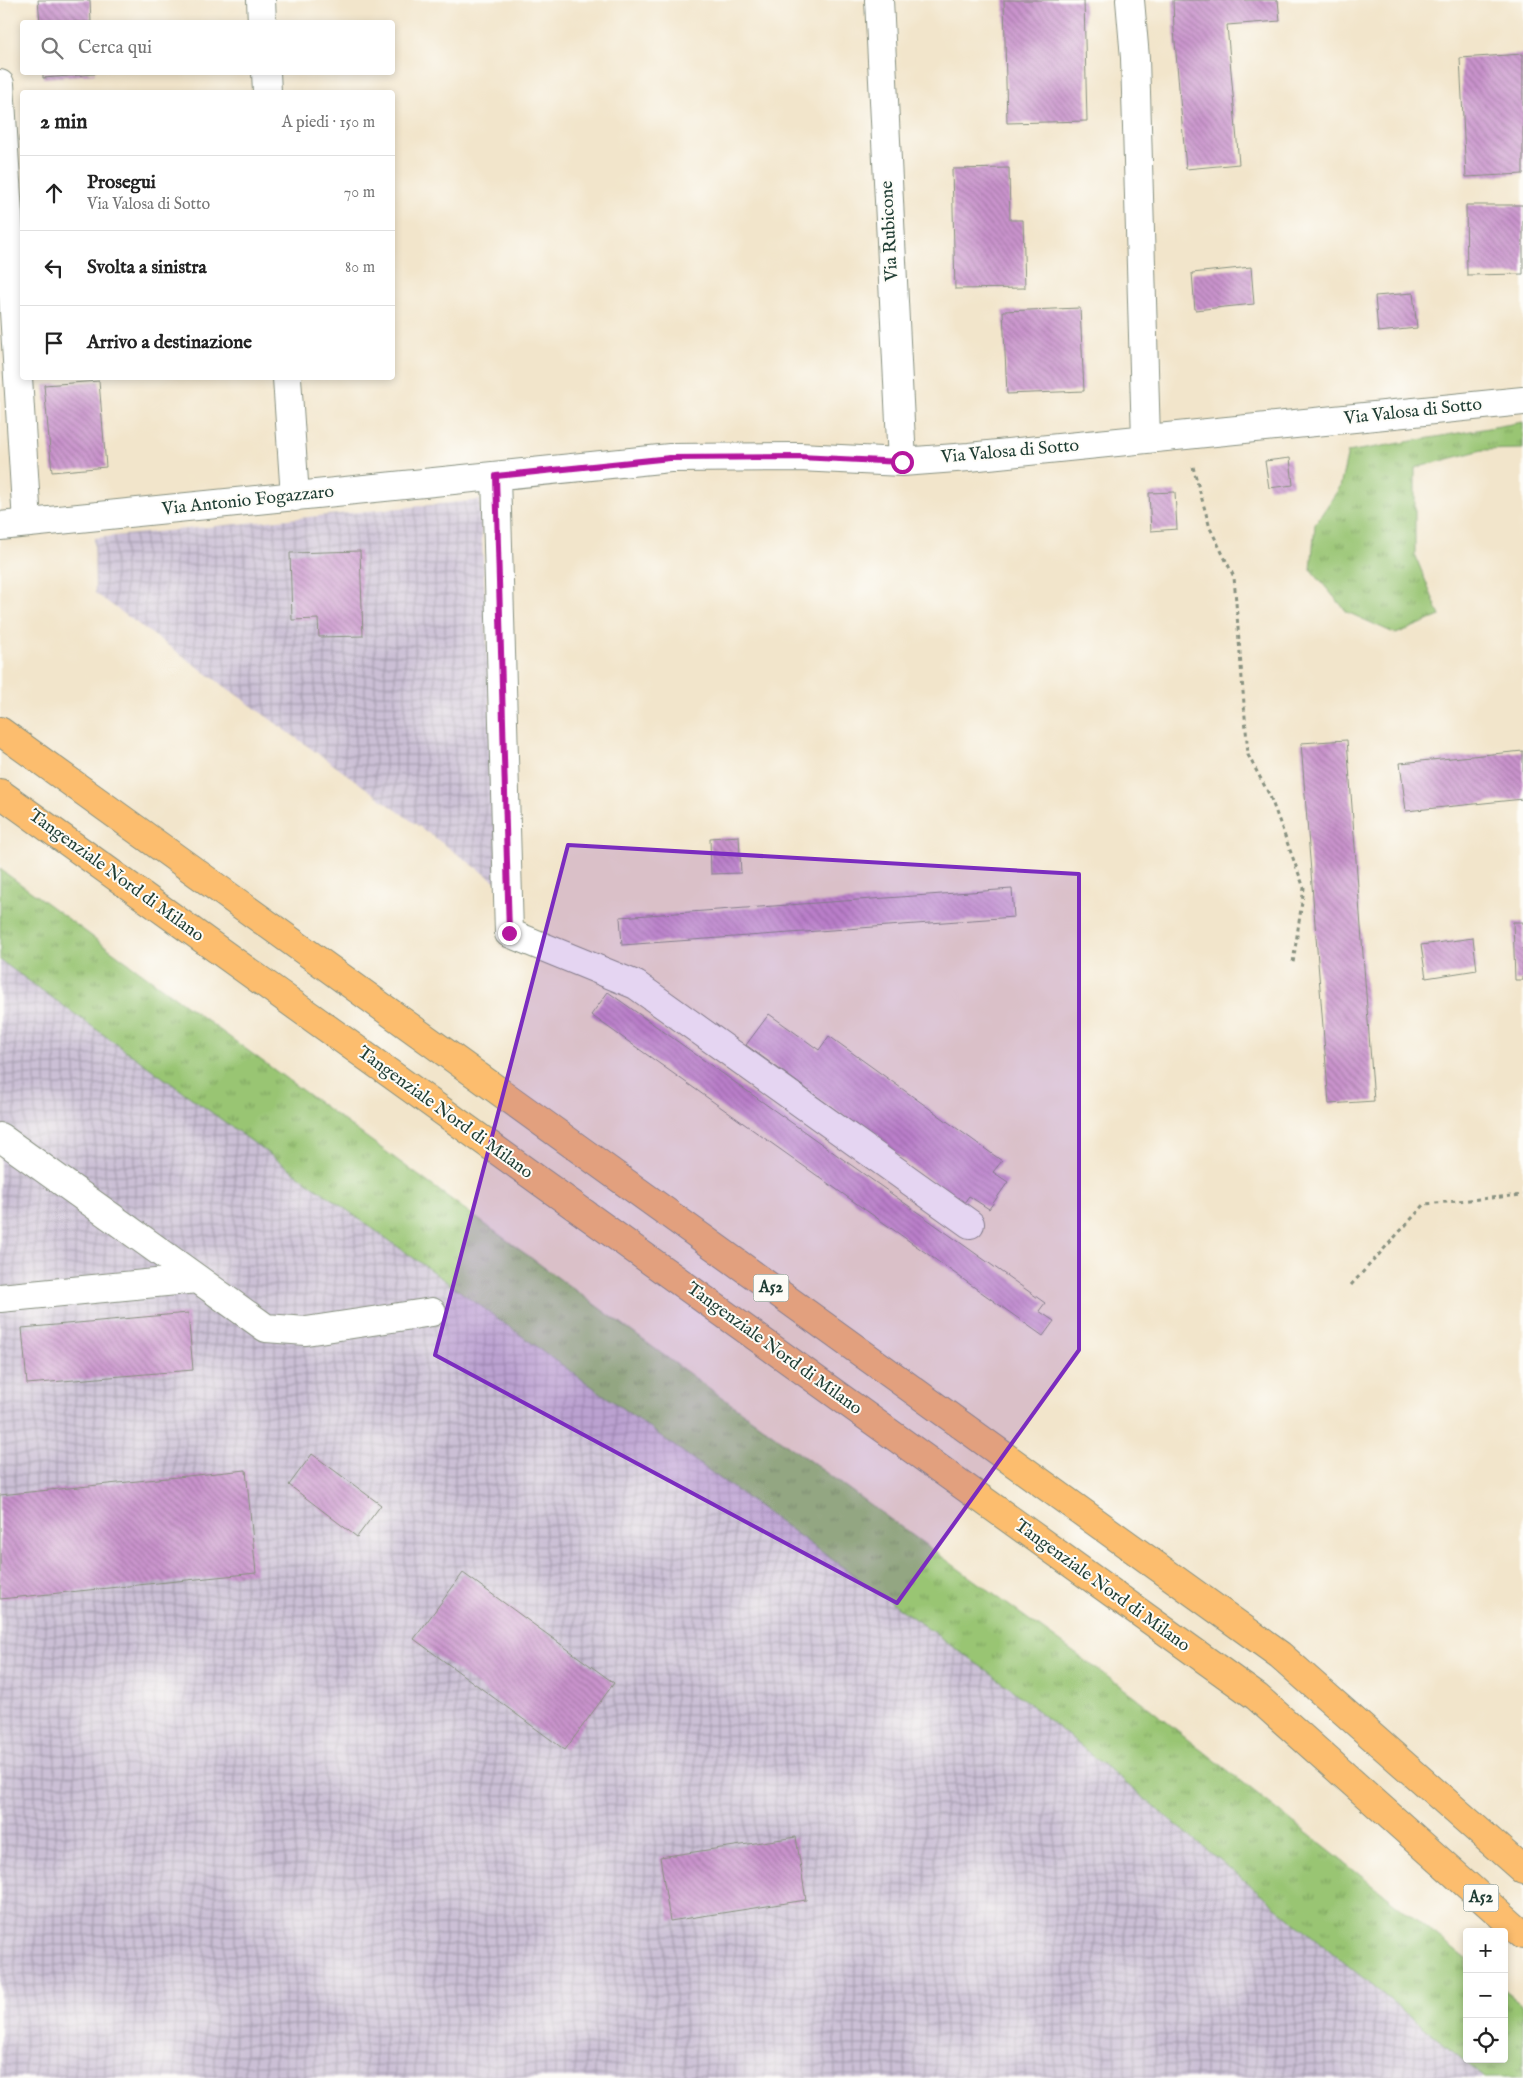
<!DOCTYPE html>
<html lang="it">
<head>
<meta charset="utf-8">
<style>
	:root { --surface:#fff; --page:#f2f2f2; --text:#222; --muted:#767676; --line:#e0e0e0 }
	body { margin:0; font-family:"IM FELL English",serif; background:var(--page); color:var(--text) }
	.controls { position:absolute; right:15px; bottom:15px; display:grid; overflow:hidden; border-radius:5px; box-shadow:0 2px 8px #0003 }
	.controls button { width:45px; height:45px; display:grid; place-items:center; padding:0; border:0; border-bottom:1px solid var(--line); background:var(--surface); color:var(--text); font:25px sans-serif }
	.stop { position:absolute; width:15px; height:15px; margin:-11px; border:4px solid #b5179e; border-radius:50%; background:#fff }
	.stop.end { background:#b5179e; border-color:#fff; box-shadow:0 1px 5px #0008 }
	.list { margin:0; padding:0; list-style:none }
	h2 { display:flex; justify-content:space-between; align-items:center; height:65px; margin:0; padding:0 20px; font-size:21px }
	h2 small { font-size:16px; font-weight:400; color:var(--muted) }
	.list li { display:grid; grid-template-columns:32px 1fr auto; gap:15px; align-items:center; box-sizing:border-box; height:75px; padding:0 20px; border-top:1px solid var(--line) }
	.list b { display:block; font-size:19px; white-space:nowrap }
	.list p { margin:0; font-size:16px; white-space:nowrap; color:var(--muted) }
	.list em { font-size:16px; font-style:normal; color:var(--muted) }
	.icon { flex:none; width:28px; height:28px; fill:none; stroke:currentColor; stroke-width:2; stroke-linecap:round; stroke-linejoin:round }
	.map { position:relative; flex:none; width:1523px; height:2078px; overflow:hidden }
	.search { position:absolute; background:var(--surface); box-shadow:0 2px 8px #0003; left:20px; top:20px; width:375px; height:55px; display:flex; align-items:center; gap:12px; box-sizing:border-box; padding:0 18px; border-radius:5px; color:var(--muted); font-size:19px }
	.panel { position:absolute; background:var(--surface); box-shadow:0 2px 8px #0003; left:20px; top:90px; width:375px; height:290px; border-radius:5px }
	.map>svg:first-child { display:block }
	.industrial { fill:url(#industrial-grid) }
	.grass { fill:url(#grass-tufts); stroke:#5c8154 }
	.building { fill:url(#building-back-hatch) }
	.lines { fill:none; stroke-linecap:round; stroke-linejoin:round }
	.minor-casing { stroke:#889180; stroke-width:30 }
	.highway-casing { stroke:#889180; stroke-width:30 }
	.path { stroke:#889180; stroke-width:3; stroke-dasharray:4 4; stroke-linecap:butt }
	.minor { stroke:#fff; stroke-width:28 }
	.highway { stroke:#fcbd6e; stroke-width:28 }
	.route { stroke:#b5179e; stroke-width:6 }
	.marked { fill:#7b2cbf; fill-opacity:0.2; stroke:#7b2cbf; stroke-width:4; stroke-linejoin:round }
	.labels { text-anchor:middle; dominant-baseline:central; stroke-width:4; stroke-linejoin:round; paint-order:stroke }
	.shield { fill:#fdfcf7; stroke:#62766e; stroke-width:1 }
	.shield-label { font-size:16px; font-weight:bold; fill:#1f3d34 }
	.street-label { font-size:18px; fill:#1f3d34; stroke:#fdfcf7 }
</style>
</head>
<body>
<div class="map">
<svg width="1523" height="2078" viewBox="0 0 1523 2078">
	<defs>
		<pattern id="industrial-grid" width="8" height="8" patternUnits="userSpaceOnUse" patternTransform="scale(1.25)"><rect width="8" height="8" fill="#cbbfd5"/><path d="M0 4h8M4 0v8" fill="none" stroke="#a49cae"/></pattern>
		<pattern id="grass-tufts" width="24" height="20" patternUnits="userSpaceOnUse" patternTransform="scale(1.25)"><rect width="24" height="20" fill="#99c573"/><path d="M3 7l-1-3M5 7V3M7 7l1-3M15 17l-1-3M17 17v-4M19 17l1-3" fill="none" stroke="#7ca15f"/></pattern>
		<pattern id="building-back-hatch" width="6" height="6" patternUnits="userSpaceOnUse" patternTransform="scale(1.25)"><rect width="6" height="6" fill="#c993cc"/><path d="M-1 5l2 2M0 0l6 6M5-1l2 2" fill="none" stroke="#a379a6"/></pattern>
	</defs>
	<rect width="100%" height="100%" fill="#fdfcf7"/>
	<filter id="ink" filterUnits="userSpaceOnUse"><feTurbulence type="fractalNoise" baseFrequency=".02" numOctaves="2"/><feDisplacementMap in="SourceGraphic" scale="10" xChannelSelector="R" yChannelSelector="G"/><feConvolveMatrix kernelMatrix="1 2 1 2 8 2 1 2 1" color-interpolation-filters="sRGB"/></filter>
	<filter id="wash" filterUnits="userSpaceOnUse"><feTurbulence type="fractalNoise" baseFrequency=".0096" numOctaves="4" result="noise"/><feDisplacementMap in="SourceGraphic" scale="20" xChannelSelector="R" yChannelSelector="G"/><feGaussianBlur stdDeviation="1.12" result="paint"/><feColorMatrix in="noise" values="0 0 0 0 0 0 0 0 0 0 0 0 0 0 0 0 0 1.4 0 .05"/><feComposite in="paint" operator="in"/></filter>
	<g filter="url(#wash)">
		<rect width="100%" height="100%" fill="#f2e5cb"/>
		<path class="industrial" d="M480,500L499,884L95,593L94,538Z
			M0,960L1005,1684L1485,2078H0Z"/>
		<path class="grass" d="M1523,422V449L1482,450L1415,468V555L1440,616L1396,634L1347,612L1311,570L1315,524L1340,487L1348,452Z
			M0,869L669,1359L1134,1696L1467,1960V2059H1504V1990L1523,2005V2078H1485L1005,1684L0,960Z"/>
		<g id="blocks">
			<path class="building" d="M38,0H90L91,22H40Z
				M1004,0H1084L1087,121L1007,123Z
				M1173,0H1278L1280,21L1227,25L1239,164L1186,169L1174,30Z
				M1523,54V174L1466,177L1460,58Z
				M43,72H95V74L43,78Z
				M1009,168L1010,220H1023L1025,288L955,289L952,169Z
				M1466,205H1523V274L1467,275Z
				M1251,267L1254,304L1195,310L1192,273Z
				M1413,293L1417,328L1378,332L1375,296Z
				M1080,308L1084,391L1007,394L1003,311Z
				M99,381L106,467L52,472L44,385Z
				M1290,458L1293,485L1269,488L1265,461Z
				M1175,492L1177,529L1151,531L1149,493Z
				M360,551L363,636L319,637L318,619L292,620L290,553Z
				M1347,740L1374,1101L1329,1104L1301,743Z
				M1523,751V799L1406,811L1400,763Z
				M739,836L741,873L711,874L710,838Z
				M1012,889L1014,917L622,945L620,917Z
				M1513,922H1523V980H1515Z
				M1473,938L1477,970L1426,978L1421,945Z
				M608,992L1045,1303L1039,1311L1054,1321L1043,1336L591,1015Z
				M769,1014L819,1050L829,1036L1002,1161L993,1172L1008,1182L989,1209L969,1196L964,1203L746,1045Z
				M188,1313L193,1370L27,1384L22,1328Z
				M312,1454L381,1505L357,1537L289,1485Z
				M246,1470L256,1573L0,1599V1495Z
				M463,1573L614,1683L565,1750L414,1639Z
				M796,1837L806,1900L670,1921L660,1857Z"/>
		</g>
	</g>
	<g filter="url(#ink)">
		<use href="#blocks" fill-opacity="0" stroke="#889180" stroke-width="1"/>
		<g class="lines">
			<g class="minor-casing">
				<path id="minor" d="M261,0L262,22
					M879,0L902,462
					M1130,0L1135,58L1146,439
					M266,72L267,92
					M0,84L27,523
					M287,378L295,497
					M496,476L509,933L636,985L970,1224
					M0,526L670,458L799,457L902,462L969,457L1523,401
					M0,1137L266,1328L306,1331L432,1312
					M0,1298L197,1279"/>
			</g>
			<g class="highway-casing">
				<path id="highway" d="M0,731L1280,1655L1523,1870
					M0,793L1257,1697L1523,1935"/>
			</g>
			<path class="path" d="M1193,467L1210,528L1234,577L1248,755L1270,796L1304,888L1293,963
				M1351,1285L1425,1204L1523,1195"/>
			<use href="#minor" class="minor"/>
			<use href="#highway" class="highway"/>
		</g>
	</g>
	<g class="lines" filter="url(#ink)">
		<path class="route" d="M509,933L496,476L670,458L799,457L902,462"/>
	</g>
	<path class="marked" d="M568,845L1079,874V1350L897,1603L435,1355Z"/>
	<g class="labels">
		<g class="shield">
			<rect x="753.5" y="1274.5" width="35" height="27" rx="4"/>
			<rect x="1463.5" y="1884.5" width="35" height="27" rx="4"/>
		</g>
		<g class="shield-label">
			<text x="771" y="1288">A52</text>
			<text x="1481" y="1898">A52</text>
		</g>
		<g class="street-label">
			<text transform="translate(890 231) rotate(-93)">Via Rubicone</text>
			<text transform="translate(1413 412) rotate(-6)">Via Valosa di Sotto</text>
			<text transform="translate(1010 452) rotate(-5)">Via Valosa di Sotto</text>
			<text transform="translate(248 501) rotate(-6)">Via Antonio Fogazzaro</text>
			<text transform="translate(116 876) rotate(36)">Tangenziale Nord di Milano</text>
			<text transform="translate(445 1113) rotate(36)">Tangenziale Nord di Milano</text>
			<text transform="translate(774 1349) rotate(36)">Tangenziale Nord di Milano</text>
			<text transform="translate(1102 1586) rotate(36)">Tangenziale Nord di Milano</text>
		</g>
	</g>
</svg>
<div class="controls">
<button>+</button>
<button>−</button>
<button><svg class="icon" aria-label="locate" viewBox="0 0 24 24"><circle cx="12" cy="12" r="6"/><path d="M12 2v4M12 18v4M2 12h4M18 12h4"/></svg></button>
</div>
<div class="stop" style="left:902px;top:462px"></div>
<div class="stop end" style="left:509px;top:933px"></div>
<div class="search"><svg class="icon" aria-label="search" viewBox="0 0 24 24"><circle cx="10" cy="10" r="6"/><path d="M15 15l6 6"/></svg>Cerca qui</div>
<section class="panel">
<h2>2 min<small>A piedi · 150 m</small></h2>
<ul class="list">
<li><svg class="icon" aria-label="ahead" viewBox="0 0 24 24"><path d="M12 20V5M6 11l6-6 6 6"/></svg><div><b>Prosegui</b><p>Via Valosa di Sotto</p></div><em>70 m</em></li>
<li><svg class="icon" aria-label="left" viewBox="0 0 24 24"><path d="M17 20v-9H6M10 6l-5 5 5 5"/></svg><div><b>Svolta a sinistra</b></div><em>80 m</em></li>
<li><svg class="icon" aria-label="arrive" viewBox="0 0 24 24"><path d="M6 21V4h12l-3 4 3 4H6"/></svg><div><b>Arrivo a destinazione</b></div></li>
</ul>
</section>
</div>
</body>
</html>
